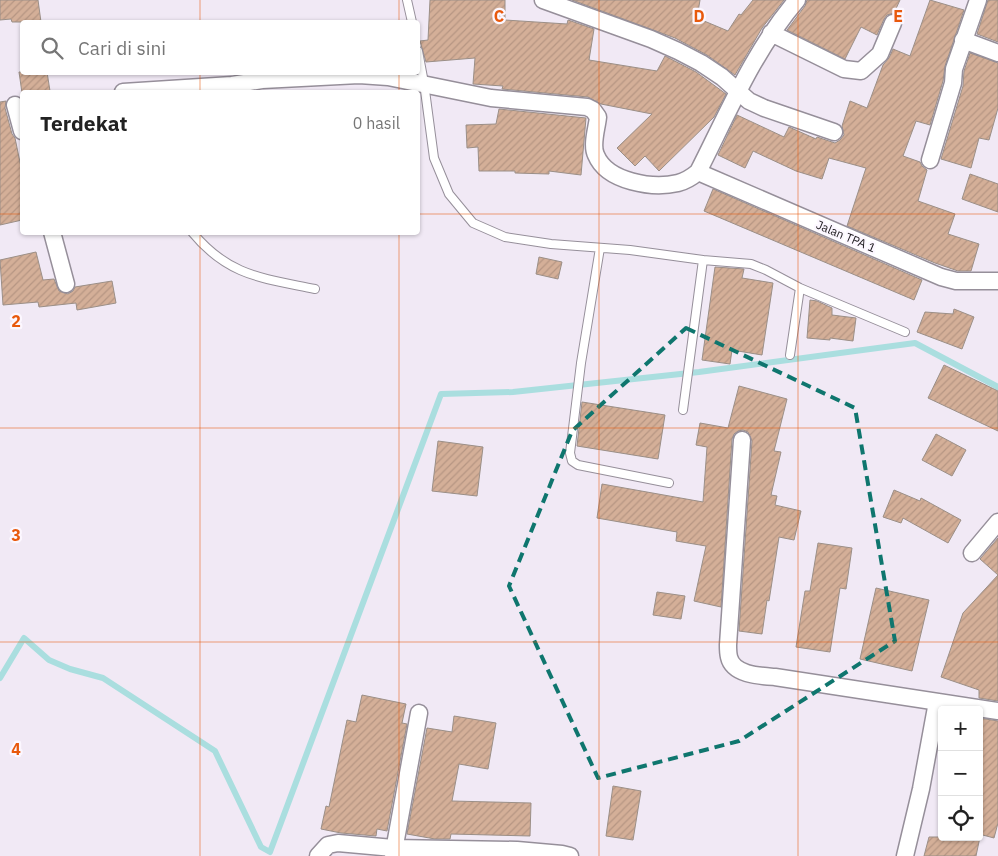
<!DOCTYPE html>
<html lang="id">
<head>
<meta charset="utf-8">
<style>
	:root { --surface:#fff; --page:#f6f6f6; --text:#222; --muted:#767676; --line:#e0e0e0 }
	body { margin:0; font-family:"IBM Plex Sans",sans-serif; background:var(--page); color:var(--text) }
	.controls { position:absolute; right:15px; bottom:15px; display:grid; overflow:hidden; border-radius:5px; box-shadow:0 1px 4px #0004 }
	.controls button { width:45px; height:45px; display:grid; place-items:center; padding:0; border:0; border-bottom:1px solid var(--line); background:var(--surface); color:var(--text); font:25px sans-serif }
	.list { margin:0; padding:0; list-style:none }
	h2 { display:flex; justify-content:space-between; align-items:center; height:65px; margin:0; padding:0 20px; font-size:21px }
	h2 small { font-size:16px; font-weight:400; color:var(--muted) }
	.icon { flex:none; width:28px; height:28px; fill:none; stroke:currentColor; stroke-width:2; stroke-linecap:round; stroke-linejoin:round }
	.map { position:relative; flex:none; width:998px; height:856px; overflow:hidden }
	.search { position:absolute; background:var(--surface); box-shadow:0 1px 4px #0004; left:20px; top:20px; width:400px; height:55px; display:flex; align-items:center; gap:12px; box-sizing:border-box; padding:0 18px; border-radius:5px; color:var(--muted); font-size:19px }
	.panel { position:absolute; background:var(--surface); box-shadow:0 1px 4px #0004; left:20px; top:90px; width:400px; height:145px; border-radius:5px }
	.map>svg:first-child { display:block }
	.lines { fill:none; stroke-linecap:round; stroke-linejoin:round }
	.stream { stroke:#aadedf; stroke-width:6 }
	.building { fill:url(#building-hatch); stroke:#9b8f87 }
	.lane-casing { stroke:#968f9a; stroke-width:10 }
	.street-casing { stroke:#968f9a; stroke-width:19 }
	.lane { stroke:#fff; stroke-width:8 }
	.street { stroke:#fff; stroke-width:16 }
	.marked { fill:none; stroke:#0f766e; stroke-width:4; stroke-dasharray:10 6; stroke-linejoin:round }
	.grid { fill:none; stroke:#e8590c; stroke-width:1; stroke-opacity:0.55 }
	.labels { text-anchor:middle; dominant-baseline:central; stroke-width:4.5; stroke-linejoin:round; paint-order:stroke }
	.street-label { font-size:12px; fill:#1d1a1e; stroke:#fcf7ff }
	.grid-label { font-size:16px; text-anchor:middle; font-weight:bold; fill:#e8590c; stroke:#fcf7ff; stroke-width:4.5; stroke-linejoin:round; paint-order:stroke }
</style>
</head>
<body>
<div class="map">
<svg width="998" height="856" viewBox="0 0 998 856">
	<defs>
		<pattern id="building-hatch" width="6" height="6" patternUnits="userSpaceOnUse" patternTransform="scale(1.25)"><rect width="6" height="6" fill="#d4af98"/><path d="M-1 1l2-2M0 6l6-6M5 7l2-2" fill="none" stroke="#b69683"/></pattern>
	</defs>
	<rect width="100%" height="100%" fill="#f1e9f5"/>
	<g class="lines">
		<path class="stream" d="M0,678L24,638L49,660L70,669L103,678L215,751L261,847L270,852L441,394L513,392L699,372L915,343L998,387"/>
	</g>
	<path class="building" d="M0,0H38L41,22H12L11,19L0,20Z
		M430,0H505V20L567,24L568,20L594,29L589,60L657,71L665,56L696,72L726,94L714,117L659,171L645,156L635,166L617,148L652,114L601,104L588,97L502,89L503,86L473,84L475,58L426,62L420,41L428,40Z
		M572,0H700L697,18L728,31L739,14L741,15L753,0H784L762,28L735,75L707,55L675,38Z
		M807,0H900L894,13L887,15L884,19L877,35L861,27L845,59L787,30L805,6Z
		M930,0L964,10L945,66L943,81L930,125L916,121L903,156L920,162L922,166L927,170L918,201L955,214L948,234L979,244L971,271H958L935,263L847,226L866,168L829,158L822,179L796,171L753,151L745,168L718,155L737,115L784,137L789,127L816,139L817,137L835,143L840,140L844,135L842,126L850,101L867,108L883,65L889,58L893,49L910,56Z
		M988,0H998V42L977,34Z
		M970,53L998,63V108L989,140L979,138L971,168L941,159L963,86L964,71Z
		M19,72H47L50,91L22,93Z
		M6,101L5,108L12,134L15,138L22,172V220L0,225V102Z
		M499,109L586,118L581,175L549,171V174L515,173V171H479L478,147L467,148L466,125L496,124Z
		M970,174L998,184V212L962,199Z
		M713,189L922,280L914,300L704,211Z
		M36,252L43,280L54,279L59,291L68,294L73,291L75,287L112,281L116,303L77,310L76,303L39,307L38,302L3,305L0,260Z
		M539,257L562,262L558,279L536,274Z
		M715,267L744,269L742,278L773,283L762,355L732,350L730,364L702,360Z
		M810,300L817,301L832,308V315L856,318L853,341L830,338V340L807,338Z
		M954,309L974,317L962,349L917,332L925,312L953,314Z
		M944,365L998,391V431L928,398Z
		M739,386L787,399L774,451L781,452L771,495L777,496L775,505L801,511L794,540L779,537L769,601L767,600L762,634L739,631L752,441L748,432L743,430L738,431L734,434L732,439L721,607L694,601L706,546L676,541L677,532L597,518L602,484L703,502L707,447L696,445L700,423L728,428Z
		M582,402L665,415L658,459L577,446Z
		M936,434L966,450L952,476L922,460Z
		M438,441L483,447L477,496L432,491Z
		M894,490L920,501L921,498L961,520L948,543L903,518L901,523L883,517Z
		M998,538V701L979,698V690L941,677L963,613L998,575L980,559Z
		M818,543L852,548L846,589L840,588L830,652L796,647L805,591H810Z
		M876,588L929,600L912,671L860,659Z
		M657,592L685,596L681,619L653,615Z
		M362,695L406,704L402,723L407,724L387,831L377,829L376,836L341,833L321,829L326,806L329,807L347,720L356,722Z
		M454,716L496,723L488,769L459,764L452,801L531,803L530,836L451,834L450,839H435L407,834L427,728L452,732Z
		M979,718L998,721V823L994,838L979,834Z
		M613,786L641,791L633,840L606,836Z
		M929,837H980L976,856H924Z"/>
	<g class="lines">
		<g class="lane-casing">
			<path id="lane" d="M407,0L412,22
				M418,51L424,83L434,158L449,194L473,223L505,237L551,244L630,250L703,260L683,410
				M192,232C228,276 262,278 315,289
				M600,248L581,363L570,453L572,461L578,465L669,483
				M703,260L751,264L766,270L800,288L905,332
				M790,355L800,288"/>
		</g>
		<g class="street-casing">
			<path id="street" d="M543,0L651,39L678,51L701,63L722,77L749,101L764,108L834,132
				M771,33L844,69L861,71L880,54L893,23
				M963,40L998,53
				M123,92L232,85L262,80L359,75L388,77L491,98L587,107L593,110L598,117C597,128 591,145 596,155C607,182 653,189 678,183C686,181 692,177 698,172C728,113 754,50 797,0
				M15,105L22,131
				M930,160L953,83L954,69L978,0
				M698,172L941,277L956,281H998
				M52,232L66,284
				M742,440L728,645C728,649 728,653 729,657C733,675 760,676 775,677L998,711
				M972,553L998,522
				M318,856L328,845L338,843L393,848L517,850L562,854L570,856
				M393,856L419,713
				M905,856L921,789L937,702"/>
		</g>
		<use href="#lane" class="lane"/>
		<use href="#street" class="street"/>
	</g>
	<path class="marked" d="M686,328L855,408L895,641L739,741L598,778L509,586L572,431Z"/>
	<path class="grid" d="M200,0V22M399,0V22M599,0V856M798,0V856M200,72V92M399,72V92M0,214H22M418,214H998M200,232V856M399,232V856M0,428H998M0,642H998"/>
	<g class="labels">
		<g class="street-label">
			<text transform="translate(846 236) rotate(23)">Jalan TPA 1</text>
		</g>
	</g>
	<g class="grid-label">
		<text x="499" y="22">C</text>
		<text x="699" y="22">D</text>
		<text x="898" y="22">E</text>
		<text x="16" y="327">2</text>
		<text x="16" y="541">3</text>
		<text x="16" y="755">4</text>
	</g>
</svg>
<div class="controls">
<button>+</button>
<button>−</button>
<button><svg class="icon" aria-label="locate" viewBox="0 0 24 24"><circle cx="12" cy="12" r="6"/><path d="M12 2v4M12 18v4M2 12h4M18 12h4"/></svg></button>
</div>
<div class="search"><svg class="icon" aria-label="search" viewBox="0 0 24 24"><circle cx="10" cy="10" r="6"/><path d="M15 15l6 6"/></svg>Cari di sini</div>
<section class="panel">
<h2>Terdekat<small>0 hasil</small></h2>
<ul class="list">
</ul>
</section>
</div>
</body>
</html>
